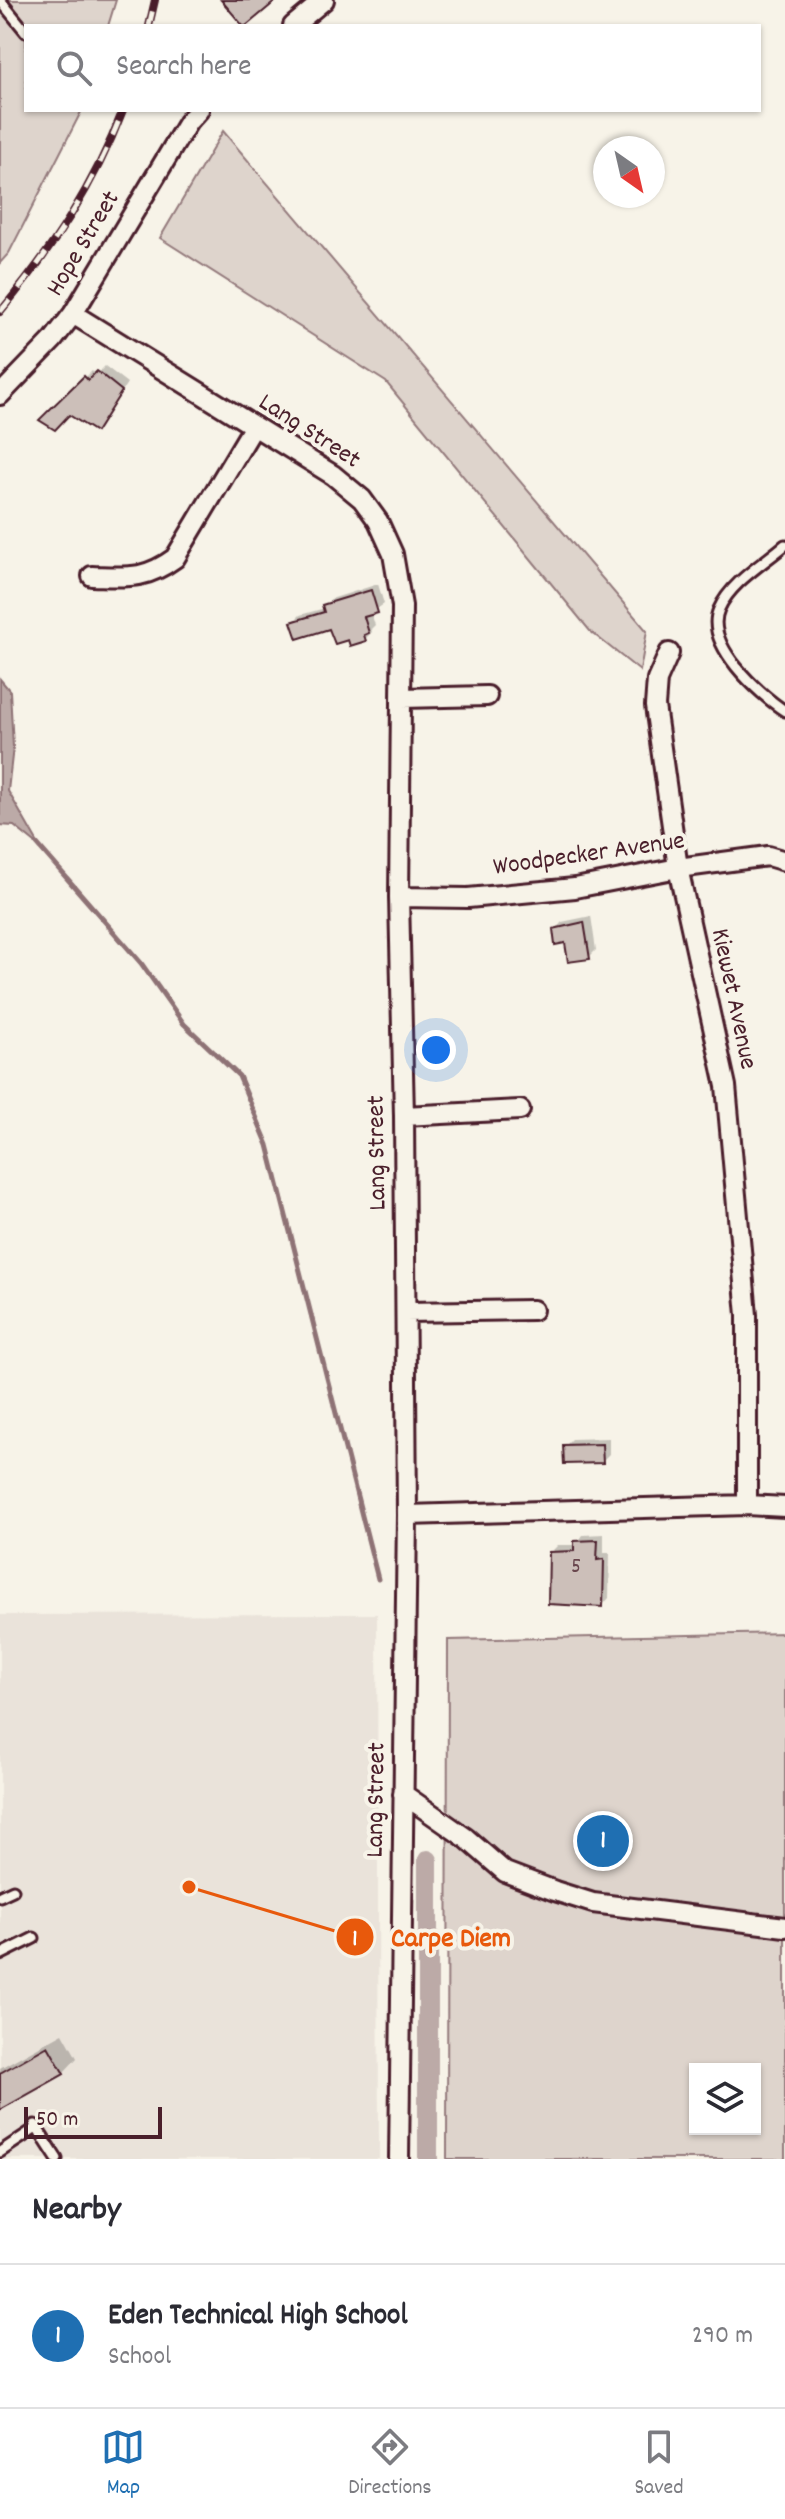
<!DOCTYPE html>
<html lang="en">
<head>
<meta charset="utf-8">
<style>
	:root { --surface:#fff; --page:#f2f2f3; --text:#2b2b33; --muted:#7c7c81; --line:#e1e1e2; --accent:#1f6fb2 }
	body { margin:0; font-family:Dekko,sans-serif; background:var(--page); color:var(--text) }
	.controls { position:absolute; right:24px; bottom:24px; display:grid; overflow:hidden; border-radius:0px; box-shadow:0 2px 6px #0004 }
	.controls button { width:72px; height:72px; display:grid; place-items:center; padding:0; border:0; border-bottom:2px solid var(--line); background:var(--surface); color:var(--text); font:40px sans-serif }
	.compass { position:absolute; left:593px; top:136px; width:72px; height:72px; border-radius:50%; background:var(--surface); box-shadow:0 2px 6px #0004; rotate:146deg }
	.scale { position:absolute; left:24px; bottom:20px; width:138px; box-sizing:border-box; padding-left:8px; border:4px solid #4a1f2b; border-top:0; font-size:22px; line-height:28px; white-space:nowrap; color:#4a1f2b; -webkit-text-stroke:6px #f7f3e8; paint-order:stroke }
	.you { position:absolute; left:436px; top:1050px; width:28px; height:28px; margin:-20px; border:6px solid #fff; border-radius:50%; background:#1a73e8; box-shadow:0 0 0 12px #1a73e833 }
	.badge { display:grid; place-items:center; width:52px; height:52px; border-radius:50%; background:var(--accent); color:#fff; font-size:26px; font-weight:700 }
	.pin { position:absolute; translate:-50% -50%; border:4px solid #fff; box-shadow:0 2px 8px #0006 }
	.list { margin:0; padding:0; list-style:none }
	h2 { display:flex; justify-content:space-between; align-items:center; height:104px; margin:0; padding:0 32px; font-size:34px }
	h2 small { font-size:26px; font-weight:400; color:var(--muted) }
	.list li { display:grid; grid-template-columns:52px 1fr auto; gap:24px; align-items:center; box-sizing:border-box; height:144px; padding:0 32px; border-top:2px solid var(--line) }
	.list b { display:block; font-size:30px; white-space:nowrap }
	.list p { margin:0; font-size:26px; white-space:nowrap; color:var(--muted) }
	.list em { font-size:26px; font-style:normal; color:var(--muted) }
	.icon { flex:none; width:44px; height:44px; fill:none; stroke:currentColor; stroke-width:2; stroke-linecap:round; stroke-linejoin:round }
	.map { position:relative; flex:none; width:785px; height:2159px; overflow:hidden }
	.search { position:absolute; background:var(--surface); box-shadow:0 2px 6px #0004; left:24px; right:24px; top:24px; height:88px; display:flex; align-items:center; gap:20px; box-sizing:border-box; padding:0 28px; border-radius:0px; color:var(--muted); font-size:30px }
	.sheet { height:248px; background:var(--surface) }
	nav { display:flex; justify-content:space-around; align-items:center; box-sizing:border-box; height:112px; border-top:2px solid var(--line); background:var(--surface); font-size:22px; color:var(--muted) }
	nav a { display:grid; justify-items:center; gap:4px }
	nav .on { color:var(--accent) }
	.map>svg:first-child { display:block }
	.built { fill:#eae3da }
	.green { fill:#ded4cc; stroke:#947a7c; stroke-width:2; fill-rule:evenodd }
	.water { fill:#bcaaa7; stroke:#8e7275; stroke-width:2 }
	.shadow { fill:#0003 }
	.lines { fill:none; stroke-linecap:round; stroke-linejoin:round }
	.stream { stroke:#8e7275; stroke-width:5 }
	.canal { stroke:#bcaaa7; stroke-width:20 }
	.building { fill:#ccbfb9; stroke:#4a1f2b; stroke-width:2 }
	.lane-casing { stroke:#4a1f2b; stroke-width:15 }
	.street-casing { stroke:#4a1f2b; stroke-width:24 }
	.lane { stroke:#f7f3e8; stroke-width:9 }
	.street { stroke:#f7f3e8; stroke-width:18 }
	.rail-casing { stroke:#4a1f2b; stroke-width:8 }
	.rail { stroke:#f7f3e8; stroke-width:5; stroke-dasharray:15; stroke-linecap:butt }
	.labels { text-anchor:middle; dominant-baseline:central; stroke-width:8; stroke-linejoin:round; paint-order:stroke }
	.number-label { font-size:22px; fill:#6a474e }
	.street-label { font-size:26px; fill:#4a1f2b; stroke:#f7f3e8 }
	.leader { fill:none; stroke:#e8590c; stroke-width:3 }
	.callout-dot { fill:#e8590c; stroke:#f7f3e8; stroke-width:3 }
	.mark-label { font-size:24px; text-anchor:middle; font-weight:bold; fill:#fff }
	.callout-label { font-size:28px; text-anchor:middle; font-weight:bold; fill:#e8590c; stroke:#f7f3e8; stroke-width:8; stroke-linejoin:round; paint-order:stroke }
</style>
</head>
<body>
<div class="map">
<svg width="785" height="2159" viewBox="0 0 785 2159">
	<rect width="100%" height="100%" fill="#f7f3e8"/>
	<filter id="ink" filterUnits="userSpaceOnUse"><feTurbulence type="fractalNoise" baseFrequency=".0125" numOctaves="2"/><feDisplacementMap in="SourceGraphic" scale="16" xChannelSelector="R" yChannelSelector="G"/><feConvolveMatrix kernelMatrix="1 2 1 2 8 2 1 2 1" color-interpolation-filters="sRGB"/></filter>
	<g filter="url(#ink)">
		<path class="built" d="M377,1614L379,2159H0V1615Z"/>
		<path class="green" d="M0,0H116L108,26H26V110H82L9,253L0,263Z
			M223,131L647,631L640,671L590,631L386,382L160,238Z
			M785,1633V2159H447L448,1640ZM695,2069H755V2129H695Z"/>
		<path class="water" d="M0,679L10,691L13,747L8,791L40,847L14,826L0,825Z"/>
		<path class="shadow" d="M105,366L127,383L102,422L69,413L48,414L92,371L96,375Z
			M378,584L384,604L371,613L375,625L371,629L372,632L365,639L349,638L331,626L293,622L300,615L325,608L331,599Z
			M591,916L596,950L589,957L555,930L562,922Z
			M609,1438V1454L602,1461L565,1446L572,1439Z
			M604,1534V1553H610L609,1598L603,1605L551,1552L558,1545H576L583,1535Z
			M63,2033L77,2058L63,2073L0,2108V2068Z"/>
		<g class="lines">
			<path class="stream" d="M37,844L141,963L184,1024L239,1076L268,1145L378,1579"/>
			<path class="canal" d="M428,1860V2159"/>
		</g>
		<path class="building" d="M221,0H277L246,26H243Z
			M97,371L122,391L96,432L69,415L55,430L39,420L84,376L88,380Z
			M371,590L378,613L364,617L369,633L364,635L366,641L350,646L348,640L335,644L329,629L297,639L291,622L324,612L322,605Z
			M584,922L590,959L568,962L565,943L555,945L553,929Z
			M602,1444L603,1463L564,1464L563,1445Z
			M598,1540L597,1560L604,1559L603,1607L548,1604L549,1552L574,1551V1541Z
			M48,2046L64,2074L0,2110V2073Z"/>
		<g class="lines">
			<g class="lane-casing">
				<path id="lane" d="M0,0L26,32
					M785,545C763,564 731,582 719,609C703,644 759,694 785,711
					M0,1896L13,1890
					M0,1955L34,1938
					M35,2125L57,2159
					M0,2152L36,2128"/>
			</g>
			<g class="street-casing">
				<path id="street" d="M293,26L324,0
					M73,314L333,475L362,499L378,521L393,554L402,606L399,897L404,1116L407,1515L399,2159
					M0,395L53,340L73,314L188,122L199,110
					M92,576C128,577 145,580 175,558L254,426
					M669,653L657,680L655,706L678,868L726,1086L747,1315V1505
					M402,698L487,696
					M399,897L468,898L575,888L678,868L768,856L785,861
					M404,1116L520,1110
					M406,1312L533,1310
					M407,1515L747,1505L785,1507
					M403,1794L466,1838L505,1872L555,1891L593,1903L785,1927"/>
			</g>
			<use href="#lane" class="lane"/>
			<use href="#street" class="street"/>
			<g class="rail-casing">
				<path id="rail" d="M149,26L155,0
					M0,312C52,250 94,186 123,110"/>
			</g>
			<use href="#rail" class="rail"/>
		</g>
	</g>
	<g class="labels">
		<g class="number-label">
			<text x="576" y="1567">5</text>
		</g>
		<g class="street-label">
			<text transform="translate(84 244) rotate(-59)">Hope Street</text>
			<text transform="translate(309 432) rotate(33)">Lang Street</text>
			<text transform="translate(589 855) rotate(-8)">Woodpecker Avenue</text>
			<text transform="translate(733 999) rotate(78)">Kiewet Avenue</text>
			<text transform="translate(378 1153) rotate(-91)">Lang Street</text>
			<text transform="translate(377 1800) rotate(-89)">Lang Street</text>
		</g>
	</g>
	<path class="leader" d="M189 1887L355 1937"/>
	<g class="callout-dot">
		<circle cx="189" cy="1887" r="8"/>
		<circle cx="355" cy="1937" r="20"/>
	</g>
	<g class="mark-label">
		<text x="355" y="1945">1</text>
	</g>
	<g class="callout-label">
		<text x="451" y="1946">Carpe Diem</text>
	</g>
</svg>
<div class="controls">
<button><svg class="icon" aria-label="layers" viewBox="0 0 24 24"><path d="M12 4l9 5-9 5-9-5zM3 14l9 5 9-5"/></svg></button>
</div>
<svg class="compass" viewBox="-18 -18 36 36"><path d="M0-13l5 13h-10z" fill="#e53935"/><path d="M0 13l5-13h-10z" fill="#7c7c81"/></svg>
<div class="scale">50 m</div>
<div class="you"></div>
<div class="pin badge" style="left:603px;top:1841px">1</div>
<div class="search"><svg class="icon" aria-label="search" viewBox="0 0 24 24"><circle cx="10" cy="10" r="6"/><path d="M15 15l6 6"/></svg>Search here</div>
</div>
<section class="sheet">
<h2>Nearby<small></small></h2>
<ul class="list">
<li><span class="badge">1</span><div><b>Eden Technical High School</b><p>School</p></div><em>290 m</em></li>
</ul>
</section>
<nav>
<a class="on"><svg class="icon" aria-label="map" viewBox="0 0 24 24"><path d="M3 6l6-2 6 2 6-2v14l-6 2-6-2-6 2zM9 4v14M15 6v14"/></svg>Map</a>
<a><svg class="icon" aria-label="directions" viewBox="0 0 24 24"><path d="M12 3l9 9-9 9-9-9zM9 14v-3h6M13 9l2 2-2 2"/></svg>Directions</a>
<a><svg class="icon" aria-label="saved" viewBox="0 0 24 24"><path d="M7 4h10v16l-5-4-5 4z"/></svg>Saved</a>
</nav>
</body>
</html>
